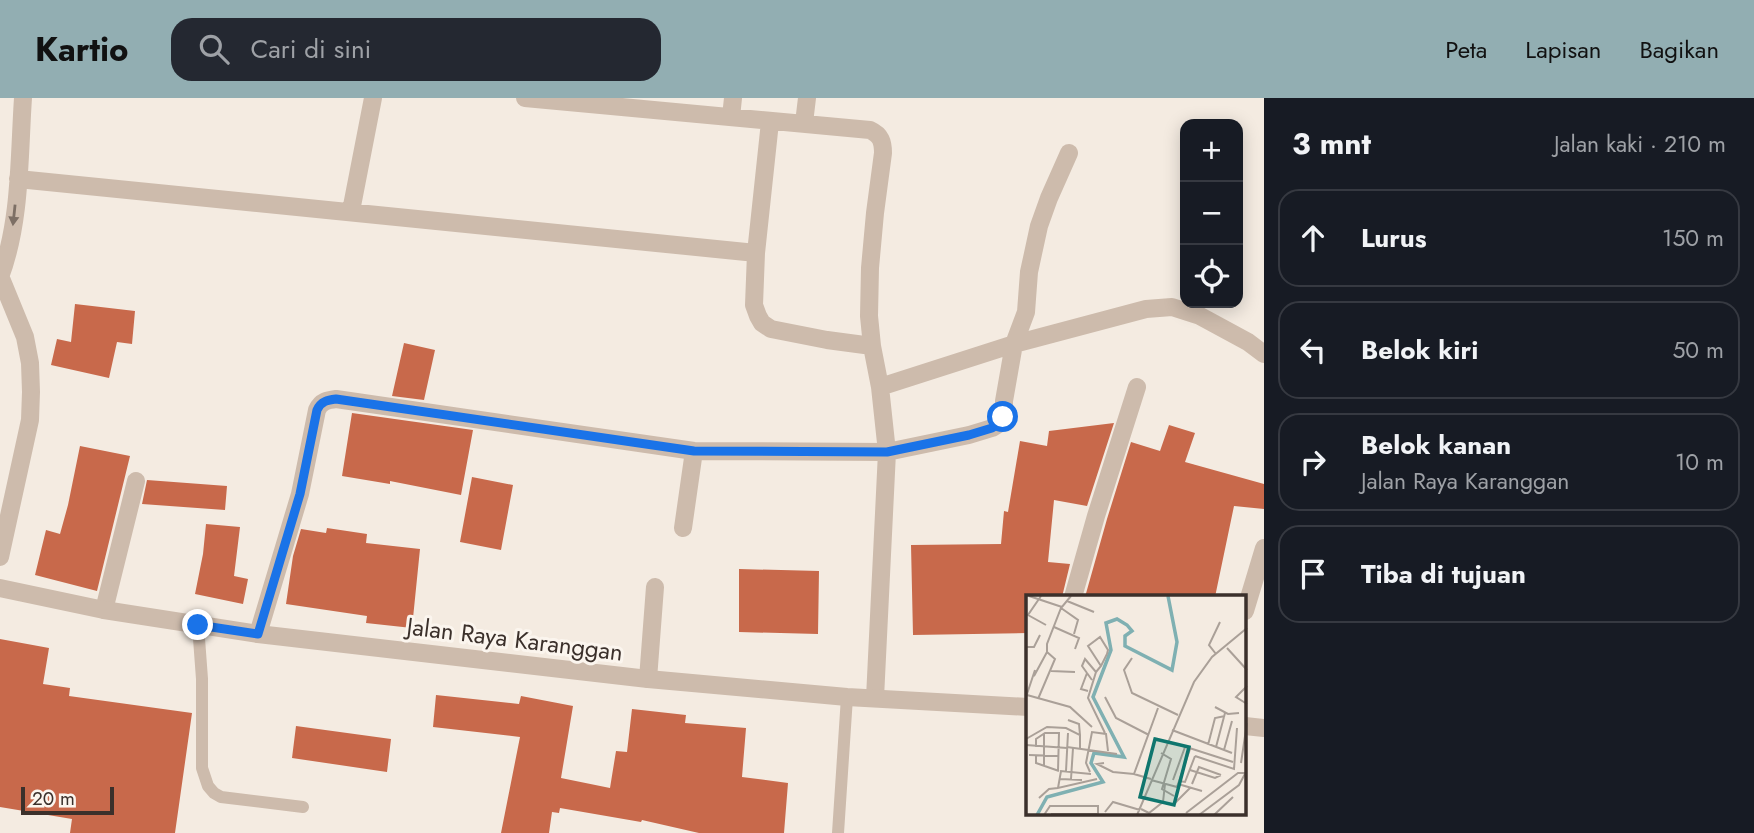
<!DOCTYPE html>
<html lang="id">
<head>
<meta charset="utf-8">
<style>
	:root { --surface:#171b24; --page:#242831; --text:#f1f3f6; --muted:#9ea1a6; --line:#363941; --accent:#92aeb2 }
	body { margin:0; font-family:Jost,sans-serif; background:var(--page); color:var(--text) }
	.controls { position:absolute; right:21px; top:21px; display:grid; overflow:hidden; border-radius:14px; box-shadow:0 4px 18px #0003 }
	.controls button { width:63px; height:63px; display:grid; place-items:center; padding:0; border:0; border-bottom:2px solid var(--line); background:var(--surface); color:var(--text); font:35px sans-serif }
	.scale { position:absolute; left:21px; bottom:18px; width:93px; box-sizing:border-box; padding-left:7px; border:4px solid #3b302b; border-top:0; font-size:19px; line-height:24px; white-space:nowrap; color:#3b302b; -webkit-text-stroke:5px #fbf5ee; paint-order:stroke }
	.stop { position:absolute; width:21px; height:21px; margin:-16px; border:5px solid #1a73e8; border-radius:50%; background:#fff }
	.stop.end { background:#1a73e8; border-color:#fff; box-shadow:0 2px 7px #0008 }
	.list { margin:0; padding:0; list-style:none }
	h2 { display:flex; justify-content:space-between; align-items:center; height:91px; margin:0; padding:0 28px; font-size:30px }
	h2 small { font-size:23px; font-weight:400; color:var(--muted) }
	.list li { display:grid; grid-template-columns:46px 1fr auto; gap:21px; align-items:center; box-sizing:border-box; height:98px; margin:0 14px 14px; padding:0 14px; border:2px solid var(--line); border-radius:21px }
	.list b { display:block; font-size:26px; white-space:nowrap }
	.list p { margin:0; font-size:23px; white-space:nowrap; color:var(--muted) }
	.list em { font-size:23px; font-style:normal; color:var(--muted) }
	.icon { flex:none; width:38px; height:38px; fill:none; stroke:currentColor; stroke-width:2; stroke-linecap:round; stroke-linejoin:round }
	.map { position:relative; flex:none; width:1264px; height:735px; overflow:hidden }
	header { display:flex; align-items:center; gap:42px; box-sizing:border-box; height:98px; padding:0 35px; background:var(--accent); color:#111 }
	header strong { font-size:33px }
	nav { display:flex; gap:38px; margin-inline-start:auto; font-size:24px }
	.search { width:490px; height:63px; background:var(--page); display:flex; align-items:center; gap:18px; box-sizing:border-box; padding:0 24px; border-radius:21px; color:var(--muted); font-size:26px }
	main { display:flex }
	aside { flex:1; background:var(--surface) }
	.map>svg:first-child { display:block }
	.building { fill:#c8694b }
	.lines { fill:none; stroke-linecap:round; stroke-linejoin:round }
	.service { stroke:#cdbbac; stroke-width:12 }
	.minor { stroke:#cdbbac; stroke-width:18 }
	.tertiary { stroke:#cdbbac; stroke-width:18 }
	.oneway { fill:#7d6f65 }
	.route { stroke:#1a73e8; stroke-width:9 }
	.labels { text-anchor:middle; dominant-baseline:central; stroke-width:6; stroke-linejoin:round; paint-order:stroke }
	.street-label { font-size:24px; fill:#3b302b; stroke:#fbf5ee }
	.inset-river { fill:none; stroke:#7fb0b2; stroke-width:3.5 }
	.inset-road { fill:none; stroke:#aaa098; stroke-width:2 }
	.view { fill:#0f766e; fill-opacity:0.15; stroke:#0f766e; stroke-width:3.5 }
	.inset-edge { fill:none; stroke:#3b302b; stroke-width:3.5 }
</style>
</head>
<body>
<header>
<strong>Kartio</strong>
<div class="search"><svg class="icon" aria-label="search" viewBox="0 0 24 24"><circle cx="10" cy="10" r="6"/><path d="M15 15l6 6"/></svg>Cari di sini</div>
<nav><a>Peta</a><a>Lapisan</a><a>Bagikan</a></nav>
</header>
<main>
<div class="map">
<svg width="1264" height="735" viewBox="0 0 1264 735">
	<rect width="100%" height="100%" fill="#f4ebe1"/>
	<path class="building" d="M75,206L135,213L132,246L117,244L109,280L51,267L57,241L71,244Z
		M404,245L435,252L424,302L392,298Z
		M352,315L473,332L461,397L390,383V386L342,378Z
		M1114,325L1087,408L1054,402L1048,464L1070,466L1062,499H1028V535L913,537L911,447L1001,446L1004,413L1008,414L1020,343L1047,348L1049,333Z
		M1169,327L1195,335L1185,364L1264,386V411L1234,408L1215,499H1085L1107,421L1131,344L1160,353Z
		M80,348L130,358L97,493L35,477L46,432L60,436L68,407Z
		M472,379L513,387L501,452L460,444Z
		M147,382L227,388L225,412L142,406Z
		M206,426L240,429L234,478L248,481L243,506L195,496L203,456Z
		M327,430L367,436L366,445L420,451L412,530L366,525L367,518L286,506L293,458L301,431L326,435Z
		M739,471L819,473L818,536L739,534Z
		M0,541L49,550L43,586L70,590L69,598L192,615L175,735H70L72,721L0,709Z
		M436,597L519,606L521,598L573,608L561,680L610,690L616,653L627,654L632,611L686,617L685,625L746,630L742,679L788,685L784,735H699L642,722L641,724L560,710L559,715L552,714L549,735H501L520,639L433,629Z
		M296,628L391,641L387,674L292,660Z"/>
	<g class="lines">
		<path class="service" d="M198,527L202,581V670L208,688L214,695L221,699L303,709
			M838,735L847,599"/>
		<path class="minor" d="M525,0L870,32C881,37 883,44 883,55L875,115L870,170L869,218L872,248L880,289L887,354L875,600
			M731,19L733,0
			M770,24L756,155L754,207L758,218L762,225L771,231L827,242L872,248
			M804,25L807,0
			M18,81L756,155
			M351,113L373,0
			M0,178L25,239L30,265L31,294L30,322L0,459
			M0,179C21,124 19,58 23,0
			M880,289L1014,246L1146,211L1172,209L1200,218L1248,244L1264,256
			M683,430L694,353
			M1073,499L1096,418L1137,289
			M104,512L136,383
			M1245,513L1264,450
			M258,536L300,396L317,312C321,303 328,302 336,301L694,353L887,354L969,337L992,330L1000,325L1004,319V303L1014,246L1026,214L1029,174L1039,128L1049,100L1069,55
			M648,581L655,489"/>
		<path class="tertiary" d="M0,490L104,512L258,536L648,581L847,599L1028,609
			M1245,628L1264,630"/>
	</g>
	<defs><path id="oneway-solid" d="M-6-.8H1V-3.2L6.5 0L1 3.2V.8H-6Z" transform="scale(1.75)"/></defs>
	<use class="oneway" href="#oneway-solid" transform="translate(14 117) rotate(96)"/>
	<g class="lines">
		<path class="route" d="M198,527L258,536L300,396L317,312C321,303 328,302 336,301L694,353L887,354L969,337L992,330L1000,325L1003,319"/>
	</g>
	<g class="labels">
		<g class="street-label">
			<text transform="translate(515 541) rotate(7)">Jalan Raya Karanggan</text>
		</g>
	</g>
	<g transform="translate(1026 497)">
		<rect width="220" height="220" fill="#f4ebe1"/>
		<path class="inset-river" d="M11,220L21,202L77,187L65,168L68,158L98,162L67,102L85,55L80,28L91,24L101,30L106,36L99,41V51L146,75L151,47L142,1"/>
		<path class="inset-road" d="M3,1L36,12M15,1L2,20L20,30M41,6L68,17M35,13L52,25L48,39M28,32L53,43L49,54M0,52H8L14,40M201,53L221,75M190,59L183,50L194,27M106,63L98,75L106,98L152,120M25,76L49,77M70,77L75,71L81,59L82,55L74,42L62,51L75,71M61,78L56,71L59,64L70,77L62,103L79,138M8,81L21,57M221,91L210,102L221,109M62,96L55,94L61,78L66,85M1,100L44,112L66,132M0,102L9,75M79,102L90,123L123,140M12,104L29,64L21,57V49L35,13L45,1M189,112L202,119L213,118M42,125L53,129L54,140M146,135L206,158M0,144L21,132L40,133L54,140V153M0,150L41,153M154,150L207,167M182,150L189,123L199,121M10,152V144L19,138H33L32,176M41,152L91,159M190,152L199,118M198,155L206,126M135,158L145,164L136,194L148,201M3,160L33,161M10,160V168L33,176M169,161L208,174L211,133M78,168L71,169L87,177L108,179M215,168L221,128M18,171V139M164,175L189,183L195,180M40,176L42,138M64,177L60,168L66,137L80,139L82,156M65,179L35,176L32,193L71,184M34,184L56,185M45,184L47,153M125,184L108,179L132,113M125,185L151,192L164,154M147,185L159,152M153,186L159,187L169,161M152,189L176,196M166,189L173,172L195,180M13,203L23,194L32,193M149,208L165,192M115,214L123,218L137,207L139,189M79,217L87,207L114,215M160,218L212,178H220M25,219H72M18,220L24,211H72V220M111,220L168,87L186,62L221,33M173,220L213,190L220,177M188,220L207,202"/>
		<path class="view" d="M129,144L163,152L148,210L114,202Z"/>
		<rect width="220" height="220" class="inset-edge"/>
	</g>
</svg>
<div class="controls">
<button>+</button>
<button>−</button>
<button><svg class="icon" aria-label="locate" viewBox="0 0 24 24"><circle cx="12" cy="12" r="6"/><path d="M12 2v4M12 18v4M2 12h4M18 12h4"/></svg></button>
</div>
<div class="scale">20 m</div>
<div class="stop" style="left:1003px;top:319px"></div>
<div class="stop end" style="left:198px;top:527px"></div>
</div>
<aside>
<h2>3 mnt<small>Jalan kaki · 210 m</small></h2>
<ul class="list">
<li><svg class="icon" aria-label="ahead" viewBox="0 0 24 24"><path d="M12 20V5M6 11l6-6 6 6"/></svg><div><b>Lurus</b></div><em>150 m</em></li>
<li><svg class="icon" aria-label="left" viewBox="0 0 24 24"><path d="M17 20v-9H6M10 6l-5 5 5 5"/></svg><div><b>Belok kiri</b></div><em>50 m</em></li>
<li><svg class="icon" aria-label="right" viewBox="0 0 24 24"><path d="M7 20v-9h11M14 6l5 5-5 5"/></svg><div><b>Belok kanan</b><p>Jalan Raya Karanggan</p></div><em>10 m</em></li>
<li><svg class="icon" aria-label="arrive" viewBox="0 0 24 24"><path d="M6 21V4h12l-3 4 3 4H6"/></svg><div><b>Tiba di tujuan</b></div></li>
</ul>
</aside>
</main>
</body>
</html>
